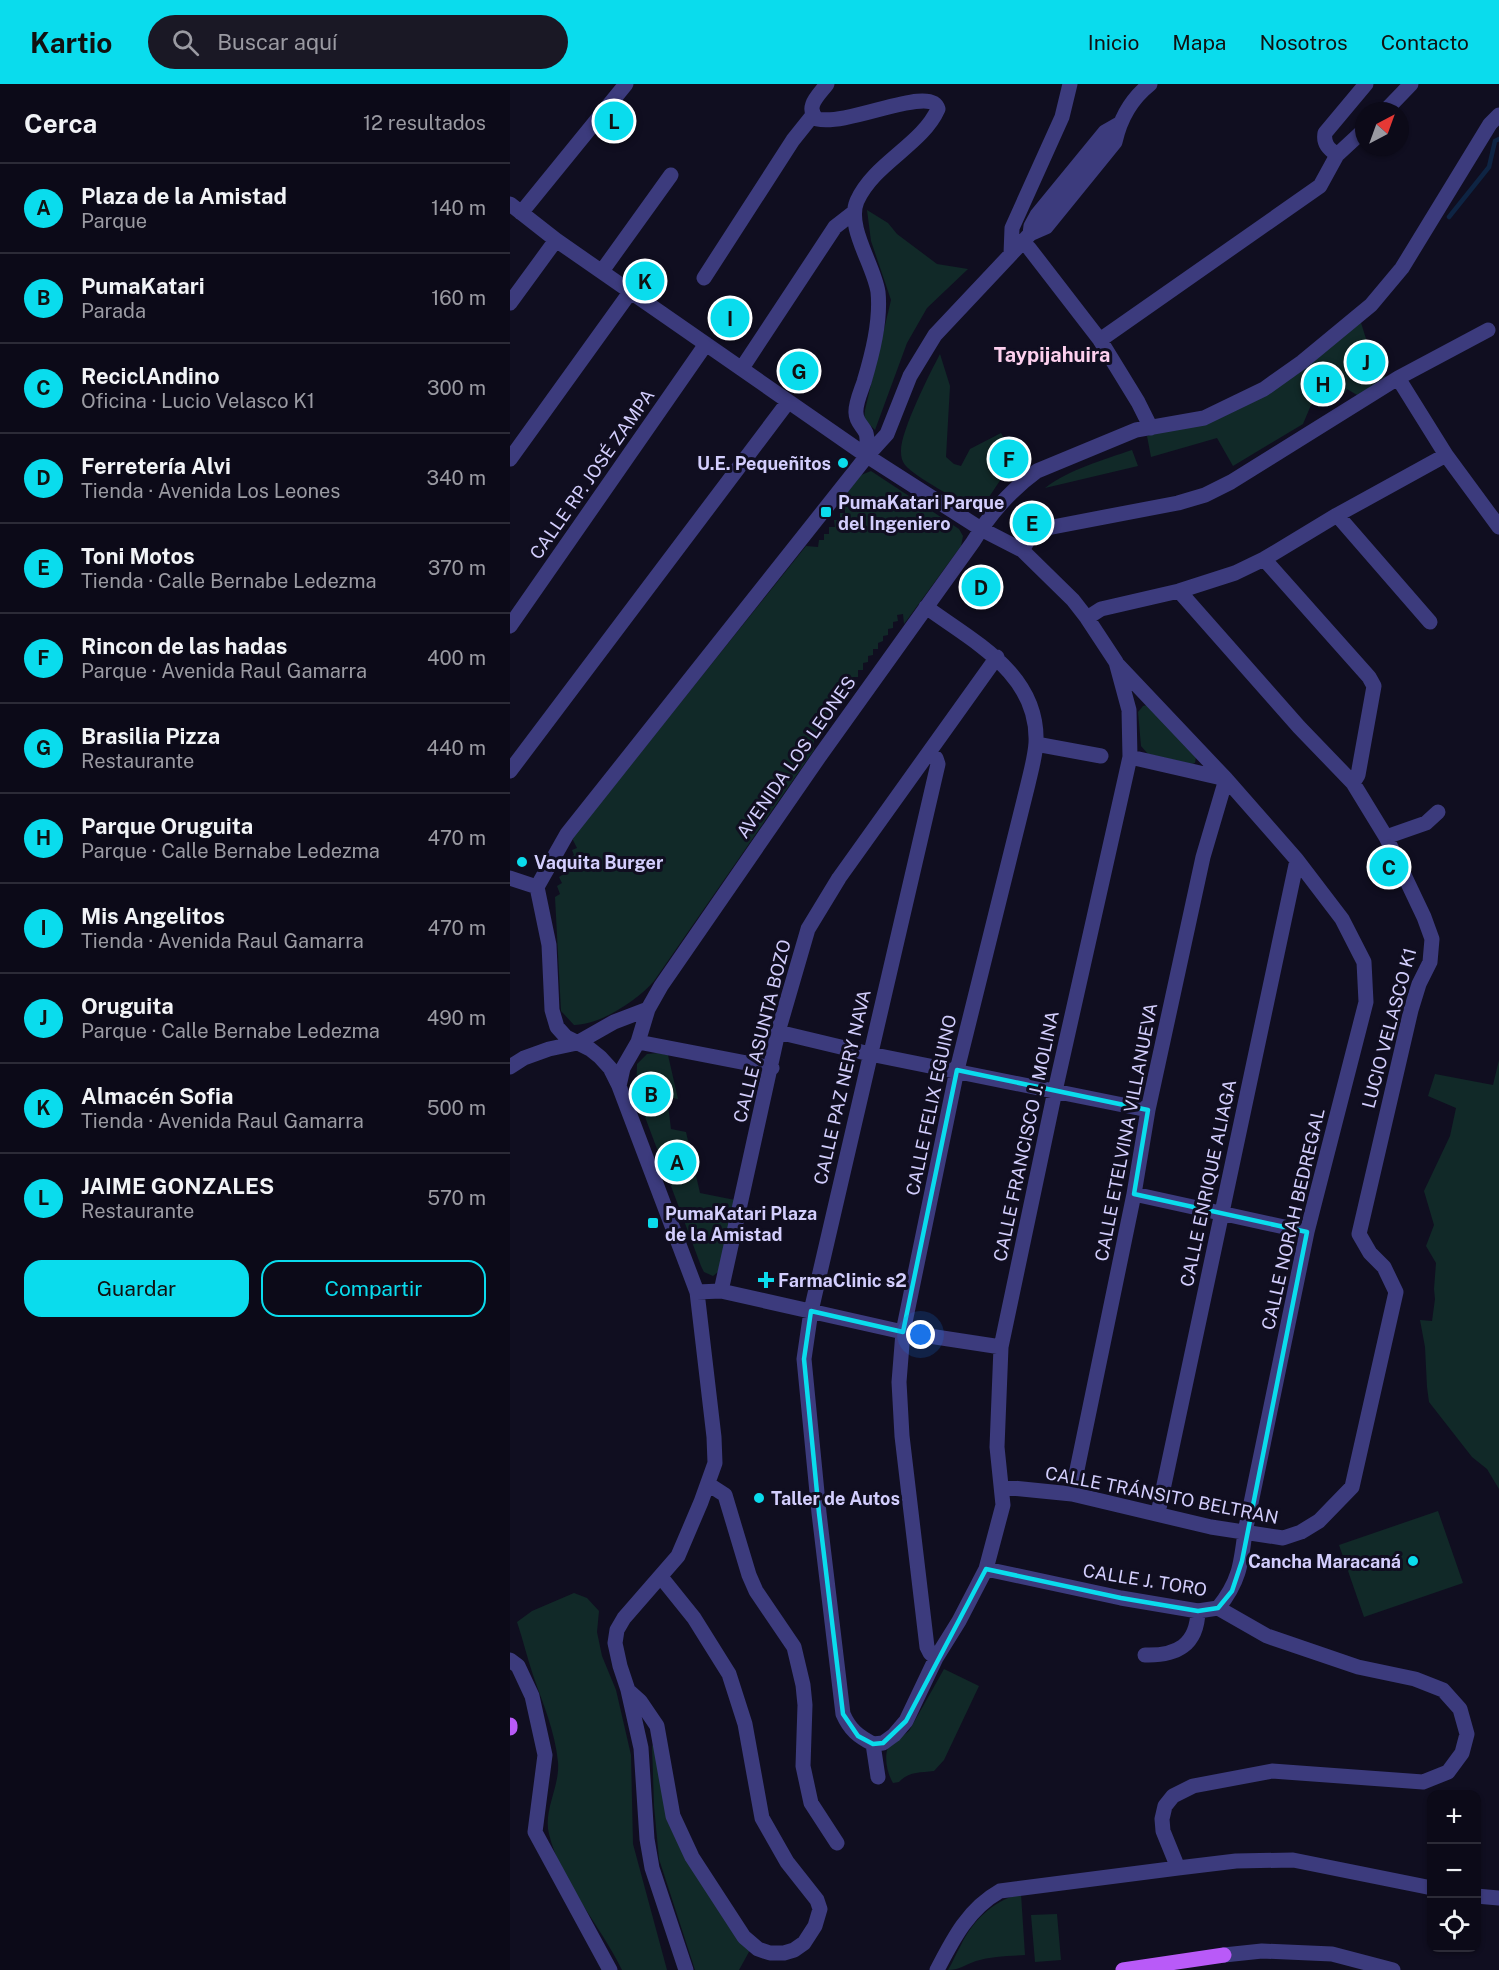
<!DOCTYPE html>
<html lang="es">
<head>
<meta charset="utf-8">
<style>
	:root { --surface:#0c0a18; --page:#1a1825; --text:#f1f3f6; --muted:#9a9aa2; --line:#2c2b37; --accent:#0adced }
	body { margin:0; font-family:"Public Sans",sans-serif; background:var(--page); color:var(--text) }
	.controls { position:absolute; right:18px; bottom:18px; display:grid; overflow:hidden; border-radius:12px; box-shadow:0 2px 4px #0004 }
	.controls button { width:54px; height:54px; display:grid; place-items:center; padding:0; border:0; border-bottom:2px solid var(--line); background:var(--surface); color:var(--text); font:30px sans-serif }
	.compass { position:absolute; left:845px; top:18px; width:54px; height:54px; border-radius:50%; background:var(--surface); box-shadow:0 2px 4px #0004; rotate:41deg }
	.you { position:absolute; left:411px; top:1251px; width:21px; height:21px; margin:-15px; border:4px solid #fff; border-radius:50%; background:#1a73e8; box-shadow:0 0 0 9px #1a73e833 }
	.badge { display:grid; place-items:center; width:39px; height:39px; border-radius:50%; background:var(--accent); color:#111; font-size:20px; font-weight:700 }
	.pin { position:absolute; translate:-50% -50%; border:3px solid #fff; box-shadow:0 2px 6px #0006 }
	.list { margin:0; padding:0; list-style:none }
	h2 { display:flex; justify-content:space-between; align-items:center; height:78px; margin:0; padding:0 24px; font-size:26px }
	h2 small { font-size:20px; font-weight:400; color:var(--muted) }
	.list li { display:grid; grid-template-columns:39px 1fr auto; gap:18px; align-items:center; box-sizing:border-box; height:90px; padding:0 24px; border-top:2px solid var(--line) }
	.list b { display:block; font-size:22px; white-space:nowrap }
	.list p { margin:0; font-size:20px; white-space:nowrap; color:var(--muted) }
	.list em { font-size:20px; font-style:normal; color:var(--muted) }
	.actions { display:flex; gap:12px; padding:18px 24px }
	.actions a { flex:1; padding:14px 0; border:2px solid var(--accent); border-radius:18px; text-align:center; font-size:21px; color:var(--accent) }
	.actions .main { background:var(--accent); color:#111 }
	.icon { flex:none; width:33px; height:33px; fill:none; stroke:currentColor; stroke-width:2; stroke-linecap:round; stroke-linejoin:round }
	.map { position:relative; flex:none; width:989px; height:1886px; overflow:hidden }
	header { display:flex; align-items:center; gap:36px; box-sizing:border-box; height:84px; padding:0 30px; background:var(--accent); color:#111 }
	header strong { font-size:28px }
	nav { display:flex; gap:33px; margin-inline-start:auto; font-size:21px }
	.search { width:420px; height:54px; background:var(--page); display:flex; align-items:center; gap:15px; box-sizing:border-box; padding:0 21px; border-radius:33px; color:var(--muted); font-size:22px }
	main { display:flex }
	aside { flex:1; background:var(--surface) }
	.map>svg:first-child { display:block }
	.green { fill:#112928 }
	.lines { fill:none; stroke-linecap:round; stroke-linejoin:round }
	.stream { stroke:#0e2443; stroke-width:4.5 }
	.minor { stroke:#3c3b7d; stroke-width:15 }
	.major { stroke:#b95af8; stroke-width:15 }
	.marked { fill:none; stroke:#0adced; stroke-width:4.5; stroke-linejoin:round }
	.poi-dot { fill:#0adced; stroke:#100e20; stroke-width:2 }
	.labels { text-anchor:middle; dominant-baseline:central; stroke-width:6; stroke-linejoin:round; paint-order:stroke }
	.poi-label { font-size:18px; font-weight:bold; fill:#d3cefd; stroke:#100e20; text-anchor:start }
	.street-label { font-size:18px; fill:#d3cefd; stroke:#100e20 }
	.neighbourhood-label { font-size:20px; font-weight:bold; fill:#fdd0ee; stroke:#100e20 }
</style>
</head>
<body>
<header>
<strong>Kartio</strong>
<div class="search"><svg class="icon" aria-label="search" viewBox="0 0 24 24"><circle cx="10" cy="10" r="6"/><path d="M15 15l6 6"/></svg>Buscar aquí</div>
<nav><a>Inicio</a><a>Mapa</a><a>Nosotros</a><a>Contacto</a></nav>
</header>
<main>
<aside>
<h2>Cerca<small>12 resultados</small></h2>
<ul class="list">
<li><span class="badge">A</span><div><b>Plaza de la Amistad</b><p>Parque</p></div><em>140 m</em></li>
<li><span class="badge">B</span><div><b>PumaKatari</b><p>Parada</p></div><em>160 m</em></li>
<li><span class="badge">C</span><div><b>ReciclAndino</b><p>Oficina · Lucio Velasco K1</p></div><em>300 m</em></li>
<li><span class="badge">D</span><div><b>Ferretería Alvi</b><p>Tienda · Avenida Los Leones</p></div><em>340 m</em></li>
<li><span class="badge">E</span><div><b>Toni Motos</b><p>Tienda · Calle Bernabe Ledezma</p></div><em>370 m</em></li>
<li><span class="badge">F</span><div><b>Rincon de las hadas</b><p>Parque · Avenida Raul Gamarra</p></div><em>400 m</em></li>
<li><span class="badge">G</span><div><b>Brasilia Pizza</b><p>Restaurante</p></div><em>440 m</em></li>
<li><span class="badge">H</span><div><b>Parque Oruguita</b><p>Parque · Calle Bernabe Ledezma</p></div><em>470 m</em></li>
<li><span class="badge">I</span><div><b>Mis Angelitos</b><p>Tienda · Avenida Raul Gamarra</p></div><em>470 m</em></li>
<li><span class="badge">J</span><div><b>Oruguita</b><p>Parque · Calle Bernabe Ledezma</p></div><em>490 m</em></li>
<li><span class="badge">K</span><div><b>Almacén Sofia</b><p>Tienda · Avenida Raul Gamarra</p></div><em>500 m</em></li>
<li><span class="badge">L</span><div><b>JAIME GONZALES</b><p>Restaurante</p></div><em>570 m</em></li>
</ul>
<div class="actions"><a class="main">Guardar</a><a>Compartir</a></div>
</aside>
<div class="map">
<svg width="989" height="1886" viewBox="0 0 989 1886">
	<rect width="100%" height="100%" fill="#100e20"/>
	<path class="green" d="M357,126L378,139L387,150L427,180L458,185L417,224L397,259L365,346L354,335L355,326L381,216L361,157Z
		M847,226L858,261L877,295L847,311L837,305L835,309L828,308L826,313L818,311L801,321L793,340L723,382L707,354L641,373L637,352L728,320Z
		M430,270L440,302L436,373L444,380L451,382L460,365L491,349L496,358L502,355L518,382L495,396L493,392L469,428C452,417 407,395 395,381C392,377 391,373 391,368C390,348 420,289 430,270Z
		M622,366L628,382L535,404C560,385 593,376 622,366Z
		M361,387L449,445L453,452L451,462L394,540L393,530L387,531L388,537L383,538V544L378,545V551L373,552V557L368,559V565H363V571L358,572V578L353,579V586H348V593H343V599L338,600V606L332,607L333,614L327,615L328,621H323V628H318L319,635H314V641L309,642V649H304V666L144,897C128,916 90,941 64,941L51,927L45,813L50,810L47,802L52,799L49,793L54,790L51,784L56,781L54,777L64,771L62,766L67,764L62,754L296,462L308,463L309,456H314V450H319V443H325L324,436H330V429H335L334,412L351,391Z
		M637,621L686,673L685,679L682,680L638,670L631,662L628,628L633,622Z
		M148,969L158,971L168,1015L157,1013L161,1045L176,1048L190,1109L225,1116L208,1188L203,1192L194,1188L191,1182L126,1009L127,980L137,970Z
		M989,976V1405L977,1385L962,1373L919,1318L917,1303L915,1263L910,1236L922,1237L925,1215L924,1205L926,1179L916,1162L924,1141L914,1107L940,1052L946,1024L918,1012L925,990L983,1001Z
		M928,1427L953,1499L854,1533L829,1461Z
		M64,1509L77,1514L89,1527L87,1548L92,1572L106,1606L121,1671L123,1760L157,1886H112C91,1842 50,1797 39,1750C33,1726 50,1703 48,1678C45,1647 33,1620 23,1591C17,1573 13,1556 7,1538L22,1527Z
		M434,1585L469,1602L434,1676L424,1687C410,1689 399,1687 389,1698L383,1699C377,1689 374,1674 378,1663L399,1647Z
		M142,1661L144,1663L153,1708L240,1866L229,1886H185L149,1775L144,1722Z
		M511,1810L515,1871C499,1872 481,1872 466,1877C455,1881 449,1886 438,1886C443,1878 446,1869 451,1861C463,1836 484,1816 511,1810Z
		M547,1830L551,1876L525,1878L521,1831Z"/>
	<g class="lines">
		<path class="stream" d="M939,133L979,83L985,57L989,55"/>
		<path class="minor" d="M317,0C309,11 294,23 307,35C341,42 421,0 428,25C412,61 364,79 347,117C336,143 364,181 368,208C371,237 362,271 354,298C351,307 345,320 346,329C346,338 353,342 356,349C358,355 357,365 357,372
			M875,27L901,0
			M827,71C819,65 813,60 815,49L856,0
			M0,120L46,156L357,372L471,445L512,466L563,516L577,534L606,578L619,626L620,673L545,1007L491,1263L487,1363L493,1421L476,1485L449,1537L426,1574L396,1637L384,1651L373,1659L363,1660
			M11,129L116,0
			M520,150L521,142L527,131L595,48L609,40
			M512,159L519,164L590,256L628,318L641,344
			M501,170L502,144L552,33L560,0
			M92,187L161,91
			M194,194L283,56L303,31
			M0,219L46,156
			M590,256L810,102L827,71L854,46
			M232,284L325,143L343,129
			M888,294L936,371L989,443
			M0,375L121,207
			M827,431L920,538
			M512,466L521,452L527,446L668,419L695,411L721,398L888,294L978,246
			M754,475L859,593L864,602L848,691L843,699
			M416,523C464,558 529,590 526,659C525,673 521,687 518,700L447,986L393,1248L389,1298L392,1352L417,1563L420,1569L426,1574
			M577,534L591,525L669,507L725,489L754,475L827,431L936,371
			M0,542L196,260
			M526,660L591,672
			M620,673L716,695
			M0,687L278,318
			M876,753L916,739L928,728
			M0,794L27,803
			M27,803L39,861L42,926L47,943L56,953L80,965L90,973L100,984L109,1002L187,1208L204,1353L205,1379L191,1418L168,1472L114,1534L107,1546L105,1559L110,1582L118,1606L131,1664L137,1755L142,1784L176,1886
			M27,803L57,750L357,372L377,350L400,292L425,251L520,150L536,143L605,58C610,35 621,15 640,0
			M268,948L360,970L638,1026
			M128,958L262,984
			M0,983L14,974L39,965L67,959L104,938L138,925
			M109,1002L113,984L128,958L138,925L151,902L309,673L463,458C479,431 501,406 527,387L626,346L694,334L754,305L792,278L861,221L892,184L980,40L989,31
			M624,1110L797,1148
			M211,1207L268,948L298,845L329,794L487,573
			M187,1208L211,1207L393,1248L491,1263
			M198,1400L215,1411L239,1491L246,1507L284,1563L293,1601L295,1621L293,1682L301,1719L327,1759
			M492,1403L562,1410L701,1443L773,1454L791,1448L809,1437L842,1403L886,1208L874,1183L860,1169L849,1150L901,926L909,900L920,878L922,855L914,833L876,753L843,699L789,643L669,507
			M562,1410L624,1110L638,1026L693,773L716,695
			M648,1429L787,776
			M476,1485L611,1514L688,1527L708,1524C729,1498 731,1481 735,1448L797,1148L856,918L854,878L832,835L787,776L716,695L608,581
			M708,1524L757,1552L848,1583L905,1595L933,1606L950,1625L957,1650L952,1669L938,1688L913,1698L762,1687L683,1702L663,1712L655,1722L652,1735L653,1747L668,1784L726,1777L783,1776L922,1804
			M635,1571C667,1572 687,1561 688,1527
			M0,1576L8,1582L22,1612L35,1671L25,1748L100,1886
			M120,1608L130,1617L147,1642L163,1732L182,1773L234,1853L248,1865L260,1869H274L284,1866L294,1859L305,1842L310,1825L307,1816L277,1778L252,1734L235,1640L219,1590L184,1534L151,1493
			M363,1660C348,1652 340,1646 333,1630L309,1429L294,1275L301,1227L428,680L426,674L419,669
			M363,1660L368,1693
			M966,1812L989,1814
			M714,1871L752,1867L822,1870L883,1886
			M427,1886C443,1855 458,1825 490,1807L668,1784"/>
		<path class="major" d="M0,1641V1644
			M613,1886L714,1871"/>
	</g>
	<path class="marked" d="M447,986L638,1026L624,1110L797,1148L732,1477L722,1507L708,1524L688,1527L611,1514L476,1485L396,1637L373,1659L363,1660L348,1652L333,1630L309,1429L294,1275L301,1227L393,1248Z"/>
	<g class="poi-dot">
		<circle cx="333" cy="379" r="6"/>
		<rect x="310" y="422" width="12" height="12" rx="3"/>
		<circle cx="12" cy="778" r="6"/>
		<rect x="137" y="1133" width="12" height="12" rx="3"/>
		<path d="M253 1187h6v6h6v6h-6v6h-6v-6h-6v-6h6z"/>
		<circle cx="249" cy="1414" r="6"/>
		<circle cx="903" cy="1477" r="6"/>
	</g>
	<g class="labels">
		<g class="poi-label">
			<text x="321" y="379" text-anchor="end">U.E. Pequeñitos</text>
			<text x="328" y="418">PumaKatari Parque<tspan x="328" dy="21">del Ingeniero</tspan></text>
			<text x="24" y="778">Vaquita Burger</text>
			<text x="155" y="1129">PumaKatari Plaza<tspan x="155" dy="21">de la Amistad</tspan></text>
			<text x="268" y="1196">FarmaClinic s2</text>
			<text x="261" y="1414">Taller de Autos</text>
			<text x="891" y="1477" text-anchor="end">Cancha Maracaná</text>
		</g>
		<g class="street-label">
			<text transform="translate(82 390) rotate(-55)">CALLE RP. JOSÉ ZAMPA</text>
			<text transform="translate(286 673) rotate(-55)">AVENIDA LOS LEONES</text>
			<text transform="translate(879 944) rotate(-75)">LUCIO VELASCO K1</text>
			<text transform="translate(252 947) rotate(-76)">CALLE ASUNTA BOZO</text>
			<text transform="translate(332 1003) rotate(-77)">CALLE PAZ NERY NAVA</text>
			<text transform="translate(421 1021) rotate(-78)">CALLE FELIX EGUINO</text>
			<text transform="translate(616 1048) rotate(-79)">CALLE ETELVINA VILLANUEVA</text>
			<text transform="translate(516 1052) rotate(-78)">CALLE FRANCISCO J. MOLINA</text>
			<text transform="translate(698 1099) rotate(-78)">CALLE ENRIQUE ALIAGA</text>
			<text transform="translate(783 1135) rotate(-77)">CALLE NORAH BEDREGAL</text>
			<text transform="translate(652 1411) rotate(11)">CALLE TRÁNSITO BELTRAN</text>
			<text transform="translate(635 1496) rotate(9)">CALLE J. TORO</text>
		</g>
		<g class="neighbourhood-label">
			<text x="542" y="271">Taypijahuira</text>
		</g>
	</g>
</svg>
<div class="controls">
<button>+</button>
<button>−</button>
<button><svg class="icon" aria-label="locate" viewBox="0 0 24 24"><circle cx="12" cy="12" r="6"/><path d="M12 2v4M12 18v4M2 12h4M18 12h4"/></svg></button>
</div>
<svg class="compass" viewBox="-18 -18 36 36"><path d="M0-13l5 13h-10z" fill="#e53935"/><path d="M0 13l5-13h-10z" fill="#9a9aa2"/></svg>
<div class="you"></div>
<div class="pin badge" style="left:167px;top:1078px">A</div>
<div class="pin badge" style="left:141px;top:1010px">B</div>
<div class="pin badge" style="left:879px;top:783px">C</div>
<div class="pin badge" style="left:471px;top:503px">D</div>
<div class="pin badge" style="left:522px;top:439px">E</div>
<div class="pin badge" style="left:499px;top:375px">F</div>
<div class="pin badge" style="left:289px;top:287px">G</div>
<div class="pin badge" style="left:813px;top:300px">H</div>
<div class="pin badge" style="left:220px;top:234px">I</div>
<div class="pin badge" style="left:856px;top:278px">J</div>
<div class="pin badge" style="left:135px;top:197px">K</div>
<div class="pin badge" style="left:104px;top:37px">L</div>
</div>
</main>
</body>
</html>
